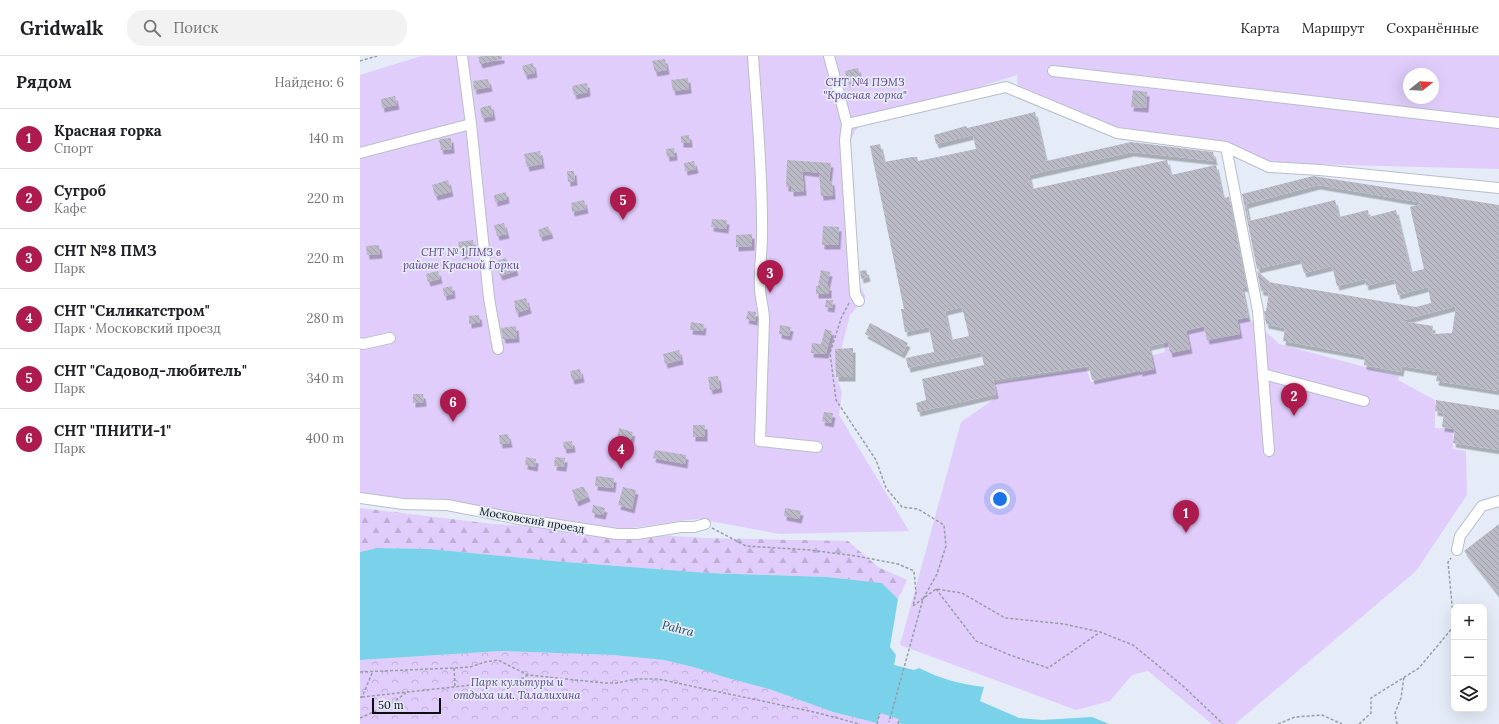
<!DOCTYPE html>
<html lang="ru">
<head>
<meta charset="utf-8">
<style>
	:root { --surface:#fff; --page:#f2f2f2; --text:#202124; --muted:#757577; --line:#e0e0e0; --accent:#ad1b4e }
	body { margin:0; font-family:Lora,serif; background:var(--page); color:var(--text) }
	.controls { position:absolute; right:12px; bottom:12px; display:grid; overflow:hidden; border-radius:8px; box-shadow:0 4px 16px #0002 }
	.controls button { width:36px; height:36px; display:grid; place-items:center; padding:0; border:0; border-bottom:1px solid var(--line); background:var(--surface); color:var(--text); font:20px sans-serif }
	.compass { position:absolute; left:1043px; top:12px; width:36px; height:36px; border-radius:50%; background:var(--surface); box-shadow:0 4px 16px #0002; rotate:72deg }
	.scale { position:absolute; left:12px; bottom:10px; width:69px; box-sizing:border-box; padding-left:4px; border:2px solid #0c0e12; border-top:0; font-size:11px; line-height:14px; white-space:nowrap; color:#0c0e12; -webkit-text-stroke:3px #e5ecf7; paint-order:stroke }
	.you { position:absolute; left:640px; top:443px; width:14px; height:14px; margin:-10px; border:3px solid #fff; border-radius:50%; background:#1a73e8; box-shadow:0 0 0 6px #1a73e833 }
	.badge { display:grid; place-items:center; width:26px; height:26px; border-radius:50%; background:var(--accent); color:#fff; font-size:13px; font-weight:700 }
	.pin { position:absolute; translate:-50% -33px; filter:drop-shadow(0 1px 2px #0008) }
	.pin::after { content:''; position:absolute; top:21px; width:14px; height:12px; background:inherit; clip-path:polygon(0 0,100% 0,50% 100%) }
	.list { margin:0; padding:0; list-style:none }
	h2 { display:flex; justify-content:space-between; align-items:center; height:52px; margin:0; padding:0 16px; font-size:17px }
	h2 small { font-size:13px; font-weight:400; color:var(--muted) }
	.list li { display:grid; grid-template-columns:26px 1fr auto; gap:12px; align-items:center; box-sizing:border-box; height:60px; padding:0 16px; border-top:1px solid var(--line) }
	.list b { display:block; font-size:15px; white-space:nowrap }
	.list p { margin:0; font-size:13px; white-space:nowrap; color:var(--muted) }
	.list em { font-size:13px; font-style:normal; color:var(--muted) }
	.icon { flex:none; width:22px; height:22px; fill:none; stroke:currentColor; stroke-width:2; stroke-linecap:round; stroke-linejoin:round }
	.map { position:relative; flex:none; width:1139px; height:668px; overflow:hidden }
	header { display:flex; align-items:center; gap:24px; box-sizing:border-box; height:56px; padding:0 20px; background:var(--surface); border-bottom:1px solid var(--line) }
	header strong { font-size:19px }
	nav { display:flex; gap:22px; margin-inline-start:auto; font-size:14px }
	.search { width:280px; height:36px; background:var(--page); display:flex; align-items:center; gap:10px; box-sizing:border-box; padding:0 14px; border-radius:16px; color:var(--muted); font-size:15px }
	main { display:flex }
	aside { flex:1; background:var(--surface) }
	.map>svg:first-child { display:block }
	.green { fill:#e0cdfb; fill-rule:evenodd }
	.forest { fill:url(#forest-firs) }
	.park { fill:url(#park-crowns) }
	.water { fill:#7ad1ea }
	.building { fill:url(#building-back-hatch); fill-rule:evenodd; filter:url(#shadow) }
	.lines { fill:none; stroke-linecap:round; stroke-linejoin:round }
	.minor-casing { stroke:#b8bec9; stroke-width:12 }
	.path { stroke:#989da5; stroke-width:1.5; stroke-dasharray:3 2; stroke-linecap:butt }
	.minor { stroke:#fff; stroke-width:10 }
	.labels { text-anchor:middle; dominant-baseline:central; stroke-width:3.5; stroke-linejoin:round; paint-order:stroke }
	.park-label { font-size:11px; font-style:italic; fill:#613d87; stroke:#e5ecf7 }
	.street-label { font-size:11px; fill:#0c0e12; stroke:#e5ecf7 }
	.water-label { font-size:12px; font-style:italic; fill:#224a55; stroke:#e5ecf7 }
</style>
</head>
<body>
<header>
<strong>Gridwalk</strong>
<div class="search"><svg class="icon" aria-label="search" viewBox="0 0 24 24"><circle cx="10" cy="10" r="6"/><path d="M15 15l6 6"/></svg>Поиск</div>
<nav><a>Карта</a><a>Маршрут</a><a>Сохранённые</a></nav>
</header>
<main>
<aside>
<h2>Рядом<small>Найдено: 6</small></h2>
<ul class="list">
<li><span class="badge">1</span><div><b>Красная горка</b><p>Спорт</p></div><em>140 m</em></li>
<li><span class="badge">2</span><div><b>Сугроб</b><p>Кафе</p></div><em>220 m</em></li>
<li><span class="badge">3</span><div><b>СНТ №8 ПМЗ</b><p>Парк</p></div><em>220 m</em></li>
<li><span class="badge">4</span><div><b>СНТ &quot;Силикатстром&quot;</b><p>Парк · Московский проезд</p></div><em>280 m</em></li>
<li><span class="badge">5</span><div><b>СНТ &quot;Садовод-любитель&quot;</b><p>Парк</p></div><em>340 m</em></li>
<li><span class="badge">6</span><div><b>СНТ &quot;ПНИТИ-1&quot;</b><p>Парк</p></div><em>400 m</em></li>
</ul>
</aside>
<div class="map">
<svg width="1139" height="668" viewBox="0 0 1139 668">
	<defs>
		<pattern id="forest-firs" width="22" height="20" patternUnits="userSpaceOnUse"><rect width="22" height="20" fill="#e0cdfb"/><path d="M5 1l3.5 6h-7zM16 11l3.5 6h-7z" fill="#bfafd6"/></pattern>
		<pattern id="park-crowns" width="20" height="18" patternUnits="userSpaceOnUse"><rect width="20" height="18" fill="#e0cdfb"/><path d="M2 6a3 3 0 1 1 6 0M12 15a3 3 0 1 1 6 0" fill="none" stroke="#bfafd6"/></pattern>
		<pattern id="building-back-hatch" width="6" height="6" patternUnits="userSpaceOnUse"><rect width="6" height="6" fill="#b9bac6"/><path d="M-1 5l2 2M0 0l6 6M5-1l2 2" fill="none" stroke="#9e9fa9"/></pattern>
		<filter id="shadow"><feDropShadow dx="2.5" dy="4.5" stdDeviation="0" flood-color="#0004"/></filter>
	</defs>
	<rect width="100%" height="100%" fill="#e5ecf7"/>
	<path class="green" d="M61,0H1139V113L908,107L847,85L753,70L658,37L657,19L576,45L505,65L495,75L489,88L499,228L506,241L490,259L475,318L482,336L479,359L549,475L420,478L338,463L319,465L258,474L151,459L88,445L44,443L0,438V19ZM1049,18H1073V42H1049Z
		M887,262L902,272L919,288L1039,320L1038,324L1075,344V372L1093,373V393L1106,395L1107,439L1056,515L875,668H852L788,615L772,619L750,645L716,654L540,589L601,366L637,341L635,327L726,312L731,326L779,316L777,303L805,296L803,280Z"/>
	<path class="forest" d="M0,452L133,468L345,482L488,485L518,511L547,524L538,543L522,527L467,521L348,517L193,505L70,493L17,492L0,496Z"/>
	<path class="park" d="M141,595L253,599L304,604L338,612L364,621L412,634L473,656L517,667L520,657L540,663L539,666L542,668H0V604Z"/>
	<path class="water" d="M17,492L70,493L193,505L348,517L467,521L522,527L538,543L530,591L536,599L534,609L554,614L559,612C581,623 599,628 624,631L620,645L659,662L682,664L732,661L749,668H542L538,666L539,663L520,657L517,667L473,656L412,634L364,621L337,612L304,604L253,599L141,595L0,604V496Z"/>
	<path class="building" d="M124,0H142V3L120,8L118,1Z
		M305,3L307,14L295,16L292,5Z
		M173,7L175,17L165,19L162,10Z
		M498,12L501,24L488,27L485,15Z
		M328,22L329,33L313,35L311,24Z
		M128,23L130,31L114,34L113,25Z
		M227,27L228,36L214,39L212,30Z
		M773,34L787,36L786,52L771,51Z
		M35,40L37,49L22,52L21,43Z
		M131,49L133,60L122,62L120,52Z
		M675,56L686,105L771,86L853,96L855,105L772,96L669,119L672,133L807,104L811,119L856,109L863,142L869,141L887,232L882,231L888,261L877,263L880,278L847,284L844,270L826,274L830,293L810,297L808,286L789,290L794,313L780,316V314L732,324L729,310L633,324L636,338L558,356L556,347L566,344L562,323L624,309L621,296L548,312L546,302L574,296L569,271L545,276L541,253H544L510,90L520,88L524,106L552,101H557L558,105L616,93L613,79L576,88L574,79L606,70L607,72ZM602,251L609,280L591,284L585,255Z
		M329,79L330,87H321V80Z
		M91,82L92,93L81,94L79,83Z
		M314,92L315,100L307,101L306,93Z
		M180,95L182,108L167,111L164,98Z
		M427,104L471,107L469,125H472L473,139L461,140L459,117L442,115L444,135L431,136V131H426Z
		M334,105L336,113L325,115L324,107Z
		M207,115H214L215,125L208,126Z
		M953,120L1139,149V335L1076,325L1078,316L1042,310L1041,316L1004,309L1005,300L923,285L925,272L906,268L904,255H906L909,236L901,235L897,215L910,226H908L1056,251L1071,247L1068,231L1038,239L1034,223L1006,230L1005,223L977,230L972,210L944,217L940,203L897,213L882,138ZM958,129L1064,147L1050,151L1064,213L1051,216L1036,154L1009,161L1008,154L979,161L975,144L889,165L886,148ZM1096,250L1092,277L1072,278L1073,270L1040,265Z
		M88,124L91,136L75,140L72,129Z
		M146,136L147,143L135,146L134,139Z
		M224,144L226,153L212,156L211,147Z
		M352,163L367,164L366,173L351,171Z
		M144,167L147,178L137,180L134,169Z
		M188,170L191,178L180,181L178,174Z
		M463,170L479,171L478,189H462Z
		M392,178V190L376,191V179Z
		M113,184L115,196L101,199L98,186Z
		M19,189L20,198L7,199L6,190Z
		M146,202L148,207L153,206L156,215L140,220L135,206Z
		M461,214L470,216L467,230H469V238H456V230H458Z
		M506,214L508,221L501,223L500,215Z
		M78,215L80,223L68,226L66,218Z
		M92,230L93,238L84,240L83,232Z
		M166,242L169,253L156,257L154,245Z
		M466,244H473L472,252L465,251Z
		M388,255L396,256L395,265L386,263Z
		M119,259L120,266L109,268V260Z
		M331,266L344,268L343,275L330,274Z
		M510,267L548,287L542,298L505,278Z
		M420,269L431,271L429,280L419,278Z
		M156,270L157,282L143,283L141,272Z
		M465,273L472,275L466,298L451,297L452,287L461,288Z
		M493,292V321H476L475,293Z
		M319,294L321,304L305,308L303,298Z
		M220,313L222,322L212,324L210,315Z
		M358,320L360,332L350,334L348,321Z
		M53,338H63L64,346L53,347Z
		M1076,344L1139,354V394L1093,387L1095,373L1082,371L1084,357L1075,355Z
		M464,356L473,357L471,367L462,365Z
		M333,369H345V381H333Z
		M259,372L273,376L269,390L256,387Z
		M148,378L150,387L140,388L139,379Z
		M212,385L213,392L204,393L203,386Z
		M295,394L326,399L325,408L293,402Z
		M166,401L176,403L175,411L165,409Z
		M195,401L205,402L204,411L194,410Z
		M236,420L254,422L253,432L235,430Z
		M221,431H224L228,441L216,446L212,434Z
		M263,431L276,434L272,453L258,449Z
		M233,449L245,452L243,459L232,457Z
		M425,452L441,455L439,463L424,460Z
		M1139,468V540L1104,495Z"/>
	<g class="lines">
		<g class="minor-casing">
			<path id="minor" d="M102,0L111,68
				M393,0C397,56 402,111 402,167C403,189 399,210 400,231C400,243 404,252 404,264L400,385L457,391
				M469,0L487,68L646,31L757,77L866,91L909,111L960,114L1139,132
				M693,15L1139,67
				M487,68L485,84L495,238L499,245
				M866,91L898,255L909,395
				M0,97L111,68L129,242L138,293
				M0,287L3,288L30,282
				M903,318L1004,345
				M0,442L43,448L87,449L159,463L257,478H277L321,471H334L345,468
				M1097,494L1100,480L1122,450L1139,445"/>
		</g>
		<path class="path" d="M0,5L17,0
			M489,247L482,260L470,297L476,344L516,404L526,432L542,451L558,453L584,469L586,490L577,518L563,543L529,666
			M352,472L386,490L450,494L496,500L538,508L554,515L556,537L553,550
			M576,533L616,585L650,599L688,612L739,577
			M553,550L576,533L602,537L645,562L704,568L740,576L773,589L823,630L863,668
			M94,612L95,630
			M0,616L94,612L110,611L125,606L138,604L168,619L245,627H257L276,623H298L454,656L500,668
			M0,641H2L13,615
			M2,641L148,625L163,622L168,619
			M0,662L29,649L46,637
			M517,668L520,657
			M538,668L539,663
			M918,668L935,661L962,659L982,668
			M999,668L1011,657V642L1059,612L1094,570L1088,506L1091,502
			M1037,668L1035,657L1041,642L1044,621"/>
		<use href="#minor" class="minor"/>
	</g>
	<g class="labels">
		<g class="park-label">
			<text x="505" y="26">СНТ №4 ПЭМЗ<tspan x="505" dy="13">"Красная горка"</tspan></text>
			<text x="101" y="196">СНТ № 1 ПМЗ в<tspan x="101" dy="13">районе Красной Горки</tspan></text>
			<text x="157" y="626">Парк культуры и<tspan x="157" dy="13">отдыха им. Талалихина</tspan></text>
		</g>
		<g class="street-label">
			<text transform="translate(172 464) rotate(10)">Московский проезд</text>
		</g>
		<g class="water-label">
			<text transform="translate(318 572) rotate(14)">Pahra</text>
		</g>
	</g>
</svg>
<div class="controls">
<button>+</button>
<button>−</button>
<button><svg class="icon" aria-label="layers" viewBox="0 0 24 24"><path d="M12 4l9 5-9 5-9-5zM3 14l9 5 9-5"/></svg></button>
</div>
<svg class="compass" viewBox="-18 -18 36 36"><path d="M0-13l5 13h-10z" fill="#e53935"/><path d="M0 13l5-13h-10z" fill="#757577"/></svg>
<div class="scale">50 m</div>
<div class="you"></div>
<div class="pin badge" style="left:826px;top:477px">1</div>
<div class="pin badge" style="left:934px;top:360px">2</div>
<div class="pin badge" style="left:410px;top:237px">3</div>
<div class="pin badge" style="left:261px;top:413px">4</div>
<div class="pin badge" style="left:263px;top:164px">5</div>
<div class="pin badge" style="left:93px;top:366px">6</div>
</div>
</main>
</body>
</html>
